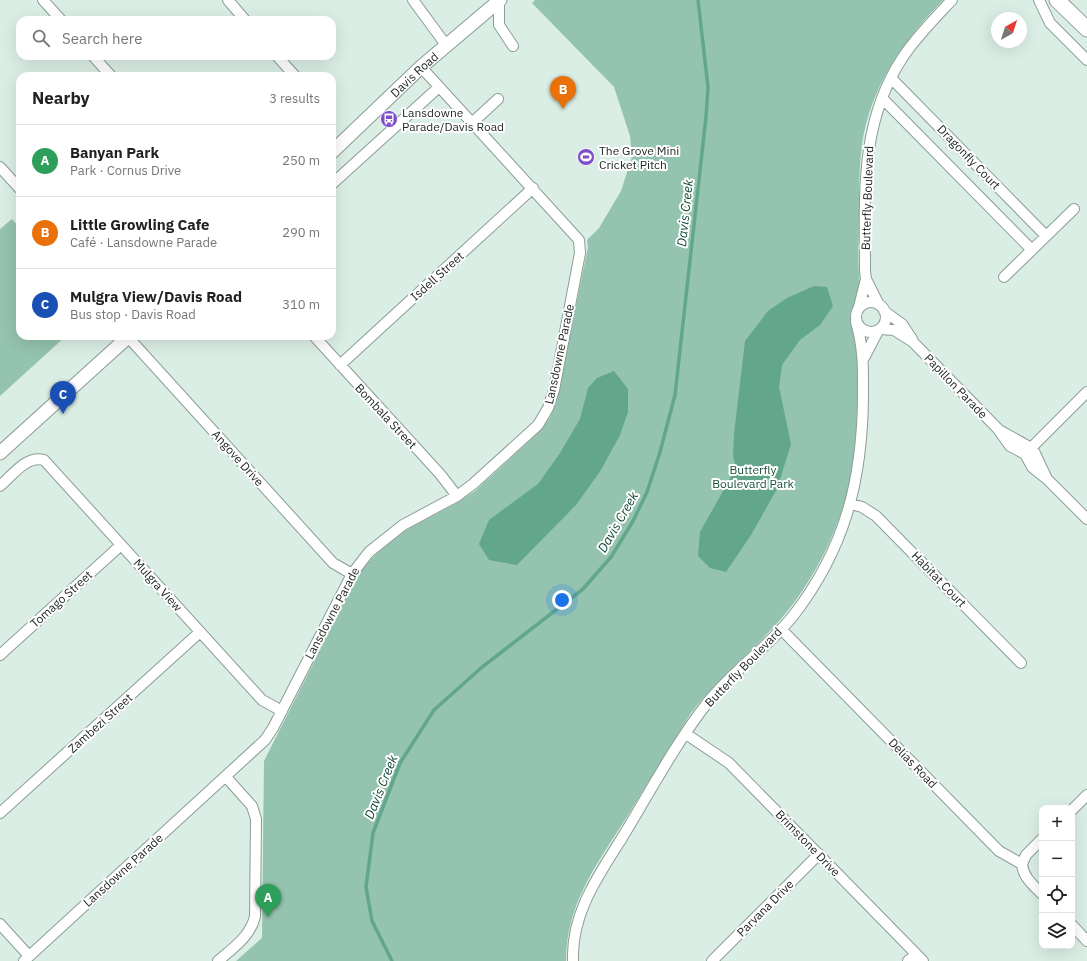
<!DOCTYPE html>
<html lang="en">
<head>
<meta charset="utf-8">
<style>
	:root { --surface:#fff; --page:#f2f2f2; --text:#222; --muted:#767676; --line:#e0e0e0; --accent:#111827 }
	body { margin:0; font-family:"IBM Plex Sans",sans-serif; background:var(--page); color:var(--text) }
	.controls { position:absolute; right:12px; bottom:12px; display:grid; overflow:hidden; border-radius:8px; box-shadow:0 4px 16px #0002 }
	.controls button { width:36px; height:36px; display:grid; place-items:center; padding:0; border:0; border-bottom:1px solid var(--line); background:var(--surface); color:var(--text); font:20px sans-serif }
	.compass { position:absolute; left:991px; top:12px; width:36px; height:36px; border-radius:50%; background:var(--surface); box-shadow:0 4px 16px #0002; rotate:39deg }
	.you { position:absolute; left:562px; top:600px; width:14px; height:14px; margin:-10px; border:3px solid #fff; border-radius:50%; background:#1a73e8; box-shadow:0 0 0 6px #1a73e833 }
	.badge { display:grid; place-items:center; width:26px; height:26px; border-radius:50%; background:var(--accent); color:#fff; font-size:13px; font-weight:700 }
	.pin { position:absolute; translate:-50% -33px; filter:drop-shadow(0 1px 2px #0008) }
	.pin::after { content:''; position:absolute; top:21px; width:14px; height:12px; background:inherit; clip-path:polygon(0 0,100% 0,50% 100%) }
	.list { margin:0; padding:0; list-style:none }
	h2 { display:flex; justify-content:space-between; align-items:center; height:52px; margin:0; padding:0 16px; font-size:17px }
	h2 small { font-size:13px; font-weight:400; color:var(--muted) }
	.list li { display:grid; grid-template-columns:26px 1fr auto; gap:12px; align-items:center; box-sizing:border-box; height:72px; padding:0 16px; border-top:1px solid var(--line) }
	.list b { display:block; font-size:15px; white-space:nowrap }
	.list p { margin:0; font-size:13px; white-space:nowrap; color:var(--muted) }
	.list em { font-size:13px; font-style:normal; color:var(--muted) }
	.icon { flex:none; width:22px; height:22px; fill:none; stroke:currentColor; stroke-width:2; stroke-linecap:round; stroke-linejoin:round }
	.map { position:relative; flex:none; width:1087px; height:961px; overflow:hidden }
	.search { position:absolute; background:var(--surface); box-shadow:0 4px 16px #0002; left:16px; top:16px; width:320px; height:44px; display:flex; align-items:center; gap:10px; box-sizing:border-box; padding:0 14px; border-radius:12px; color:var(--muted); font-size:15px }
	.panel { position:absolute; background:var(--surface); box-shadow:0 4px 16px #0002; left:16px; top:72px; width:320px; height:268px; border-radius:12px }
	.map>svg:first-child { display:block }
	.green { fill:#94c3af }
	.water { fill:#62a78c }
	.lines { fill:none; stroke-linecap:round; stroke-linejoin:round }
	.stream { stroke:#62a78c; stroke-width:3.5 }
	.minor-casing { stroke:#8b9d94; stroke-width:12 }
	.tertiary-casing { stroke:#8b9d94; stroke-width:15 }
	.secondary-casing { stroke:#8b9d94; stroke-width:17 }
	.minor { stroke:#fff; stroke-width:10 }
	.tertiary { stroke:#fff; stroke-width:13 }
	.secondary { stroke:#fff; stroke-width:15 }
	.labels { text-anchor:middle; dominant-baseline:central; stroke-width:4; stroke-linejoin:round; paint-order:stroke }
	.street-label { font-size:12px; fill:#222926; stroke:#fff }
	.poi-label { font-size:12px; fill:#222926; stroke:#fff; text-anchor:start }
	.park-label { font-size:12px; fill:#19513e; stroke:#fff }
	.water-label { font-size:13px; font-style:italic; fill:#0d4735; stroke:#fff }
</style>
</head>
<body>
<div class="map">
<svg width="1087" height="961" viewBox="0 0 1087 961">
	<rect width="100%" height="100%" fill="#dbeee5"/>
	<path class="green" d="M535,0H943C903,41 871,86 862,144C859,167 859,190 859,214C859,237 857,261 860,284C859,289 859,294 857,299C855,305 851,309 850,315C849,327 859,336 858,347C857,380 858,414 855,447C850,503 828,555 796,600C766,642 722,672 691,713C670,747 649,781 628,815C599,862 566,902 566,961H236L262,938L264,761L359,573L377,553L406,530L455,504L475,491L541,430L550,417L556,403L588,247L587,240L599,228L621,191L632,157L630,136L614,87L532,3Z
		M12,219L20,228V336H66L0,396V229Z"/>
	<path class="water" d="M814,286L827,287L833,306L820,325L800,340L782,365L779,387L791,444L777,489L751,535L726,572L710,568L698,556L700,532L736,468L733,456L734,434L745,341L768,311L787,298Z
		M614,371L628,389V412L620,435L601,470L576,505L517,565L489,560L479,544L489,520L538,484L560,453L580,419L588,388L597,378Z"/>
	<g class="lines">
		<path class="stream" d="M392,961L372,921L366,887L373,833L400,763L434,710L481,668L583,589L611,557L633,521L647,492L660,452L675,395L706,117L708,87L698,0"/>
		<g class="minor-casing">
			<path id="minor" d="M43,0L61,20
				M228,0L245,20
				M413,0L446,45
				M1039,0L1050,23L1087,60
				M499,1V25L513,46
				M93,56L111,76
				M277,56L295,76
				M891,78L1046,236
				M882,98L1032,250
				M473,122L498,99
				M0,167L20,189
				M332,184L439,87
				M1004,277L1074,209
				M856 317a15 15 0 1 1 30 0a15 15 0 1 1-30 0Z
				M879,305L866,279L865,271C865,196 859,123 903,57C917,36 935,18 952,0
				M859,307L866,279
				M884,311L902,324L912,339
				M880,329L894,330L913,342L998,429L1010,446L1025,454L1032,467L1047,479L1087,519
				M314,336L440,474L457,496
				M128,337L333,563L352,574
				M864,358L878,331
				M340,365L533,188
				M1001,431L1033,449L1047,479
				M1025,454L1087,392
				M0,486C12,476 26,455 44,460L262,700L282,711
				M851,504L862,507L876,516L1021,663
				M781,629L999,851L1022,864C1023,877 1033,885 1042,894
				M0,655L121,545
				M686,734L729,763L923,961
				M1072,810L1087,795
				M0,813L200,632
				M1022,864L1026,855L1042,839
				M0,924L29,956
				M1072,925L1087,941
				M24,961L265,740L273,728L352,574L369,552L403,525L457,496L473,484L538,425L548,408L554,390L580,253L579,240L421,67
				M218,961C233,948 251,936 255,916L256,819L252,806L226,777
				M573,961C571,914 598,876 622,838C650,792 675,744 708,702C733,671 768,647 793,616C845,549 862,481 863,398C863,371 864,349 856,322
				M712,961L819,854
				M908,961L916,954"/>
		</g>
		<g class="tertiary-casing">
			<g id="tertiary">
				<path id="s1" d="M332,152L421,67L500,0"/>
				<path d="M0,453L129,336"/>
			</g>
		</g>
		<g class="secondary-casing">
			<path id="secondary" d="M1057,0L1087,29"/>
		</g>
		<use href="#minor" class="minor"/>
		<use href="#tertiary" class="tertiary"/>
		<use href="#secondary" class="secondary"/>
	</g>
	<defs>
		<g id="bus-disc" transform="scale(0.9)"><circle r="9.5" fill="#7d4ec6" stroke="#fff"/><path d="M-5-6H5V4H4V6H2V4H-2V6H-4V4H-5ZM-3.5-4V0h7V-4ZM-3.5 1.2v1.5H-2V1.2ZM2 1.2v1.5H3.5V1.2Z" fill="#fff"/></g>
		<g id="stadium-disc" transform="scale(0.9)"><circle r="9.5" fill="#7d4ec6" stroke="#fff"/><path d="M0-5a6.5 5 0 1 0 0 10a6.5 5 0 1 0 0-10ZM-3.5-1.8h7v3.6h-7Z" fill="#fff"/></g>
	</defs>
	<g fill-rule="evenodd">
		<use href="#bus-disc" x="389" y="119"/>
		<use href="#stadium-disc" x="586" y="157"/>
	</g>
	<g class="labels">
		<g class="street-label">
			<text stroke="none"><textPath href="#s1" startOffset="113">Davis Road</textPath></text>
			<text transform="translate(969 157) rotate(46)">Dragonfly Court</text>
			<text transform="translate(867 198) rotate(-88)">Butterfly Boulevard</text>
			<text transform="translate(437 276) rotate(-42)">Isdell Street</text>
			<text transform="translate(559 354) rotate(-78)">Lansdowne Parade</text>
			<text transform="translate(956 386) rotate(46)">Papillon Parade</text>
			<text transform="translate(386 416) rotate(47)">Bombala Street</text>
			<text transform="translate(238 458) rotate(48)">Angove Drive</text>
			<text transform="translate(939 579) rotate(46)">Habitat Court</text>
			<text transform="translate(158 585) rotate(48)">Mulgra View</text>
			<text transform="translate(61 599) rotate(-42)">Tomago Street</text>
			<text transform="translate(332 613) rotate(-62)">Lansdowne Parade</text>
			<text transform="translate(743 667) rotate(-46)">Butterfly Boulevard</text>
			<text transform="translate(100 723) rotate(-42)">Zambezi Street</text>
			<text transform="translate(913 763) rotate(46)">Delias Road</text>
			<text transform="translate(808 843) rotate(46)">Brimstone Drive</text>
			<text transform="translate(123 870) rotate(-42)">Lansdowne Parade</text>
			<text transform="translate(765 908) rotate(-45)">Parvana Drive</text>
		</g>
		<g class="poi-label">
			<text x="402" y="112">Lansdowne<tspan x="402" dy="14">Parade/Davis Road</tspan></text>
			<text x="599" y="150">The Grove Mini<tspan x="599" dy="14">Cricket Pitch</tspan></text>
		</g>
		<g class="park-label">
			<text x="753" y="469">Butterfly<tspan x="753" dy="14">Boulevard Park</tspan></text>
		</g>
		<g class="water-label">
			<text transform="translate(685 213) rotate(-84)">Davis Creek</text>
			<text transform="translate(618 522) rotate(-60)">Davis Creek</text>
			<text transform="translate(381 787) rotate(-68)">Davis Creek</text>
		</g>
	</g>
</svg>
<div class="controls">
<button>+</button>
<button>−</button>
<button><svg class="icon" aria-label="locate" viewBox="0 0 24 24"><circle cx="12" cy="12" r="6"/><path d="M12 2v4M12 18v4M2 12h4M18 12h4"/></svg></button>
<button><svg class="icon" aria-label="layers" viewBox="0 0 24 24"><path d="M12 4l9 5-9 5-9-5zM3 14l9 5 9-5"/></svg></button>
</div>
<svg class="compass" viewBox="-18 -18 36 36"><path d="M0-13l5 13h-10z" fill="#e53935"/><path d="M0 13l5-13h-10z" fill="#767676"/></svg>
<div class="you"></div>
<div class="pin badge" style="left:268px;top:917px;background:#2e9e5b">A</div>
<div class="pin badge" style="left:563px;top:109px;background:#e8710a">B</div>
<div class="pin badge" style="left:63px;top:414px;background:#1a4fb4">C</div>
<div class="search"><svg class="icon" aria-label="search" viewBox="0 0 24 24"><circle cx="10" cy="10" r="6"/><path d="M15 15l6 6"/></svg>Search here</div>
<section class="panel">
<h2>Nearby<small>3 results</small></h2>
<ul class="list">
<li><span class="badge" style="background:#2e9e5b">A</span><div><b>Banyan Park</b><p>Park · Cornus Drive</p></div><em>250 m</em></li>
<li><span class="badge" style="background:#e8710a">B</span><div><b>Little Growling Cafe</b><p>Café · Lansdowne Parade</p></div><em>290 m</em></li>
<li><span class="badge" style="background:#1a4fb4">C</span><div><b>Mulgra View/Davis Road</b><p>Bus stop · Davis Road</p></div><em>310 m</em></li>
</ul>
</section>
</div>
</body>
</html>
